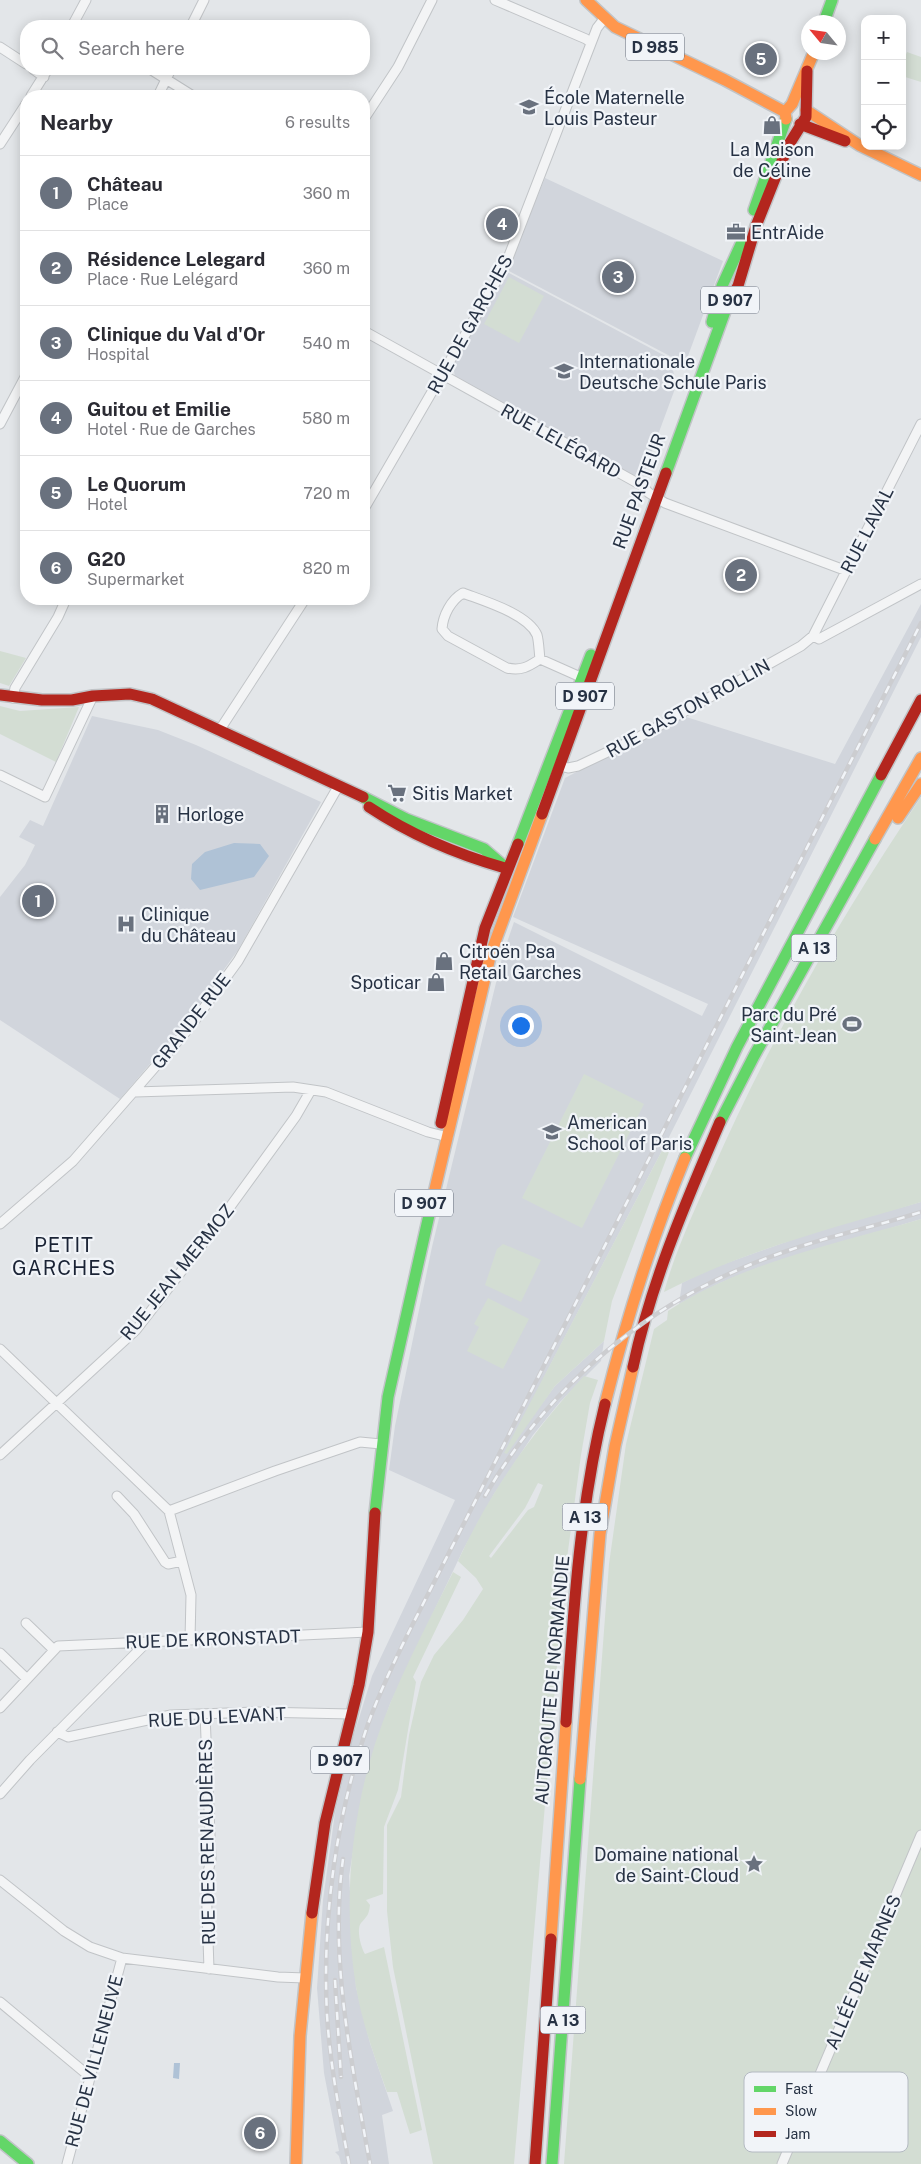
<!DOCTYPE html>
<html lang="en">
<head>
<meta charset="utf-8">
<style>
	:root { --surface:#fff; --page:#f7f7f7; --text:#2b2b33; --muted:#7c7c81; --line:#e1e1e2; --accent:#69717e }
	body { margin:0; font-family:"Public Sans",sans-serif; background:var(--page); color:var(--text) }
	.controls { position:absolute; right:15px; top:15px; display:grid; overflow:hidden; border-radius:10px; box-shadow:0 2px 12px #0003 }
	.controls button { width:45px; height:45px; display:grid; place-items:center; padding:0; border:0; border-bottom:1px solid var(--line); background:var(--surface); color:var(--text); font:25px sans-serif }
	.compass { position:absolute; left:801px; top:15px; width:45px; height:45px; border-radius:50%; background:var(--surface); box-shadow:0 2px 12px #0003; rotate:299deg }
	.you { position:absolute; left:520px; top:1025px; width:18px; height:18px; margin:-12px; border:4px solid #fff; border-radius:50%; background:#1a73e8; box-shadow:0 0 0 8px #1a73e833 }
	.badge { display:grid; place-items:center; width:32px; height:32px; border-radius:50%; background:var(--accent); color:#fff; font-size:16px; font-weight:700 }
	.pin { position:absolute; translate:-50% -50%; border:2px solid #fff; box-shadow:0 1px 5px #0006 }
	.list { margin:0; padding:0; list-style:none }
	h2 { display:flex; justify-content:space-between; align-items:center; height:65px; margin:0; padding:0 20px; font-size:21px }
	h2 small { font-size:16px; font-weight:400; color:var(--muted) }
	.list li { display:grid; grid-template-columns:32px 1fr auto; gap:15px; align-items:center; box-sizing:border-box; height:75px; padding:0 20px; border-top:1px solid var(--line) }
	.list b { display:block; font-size:19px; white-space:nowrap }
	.list p { margin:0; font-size:16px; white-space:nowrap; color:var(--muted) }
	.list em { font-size:16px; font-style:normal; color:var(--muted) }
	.icon { flex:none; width:28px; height:28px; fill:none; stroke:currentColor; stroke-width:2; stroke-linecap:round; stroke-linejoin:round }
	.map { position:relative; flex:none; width:921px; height:2164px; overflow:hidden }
	.search { position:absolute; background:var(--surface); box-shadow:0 2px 12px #0003; left:20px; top:20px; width:350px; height:55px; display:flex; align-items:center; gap:12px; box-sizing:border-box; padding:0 18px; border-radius:20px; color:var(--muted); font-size:19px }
	.panel { position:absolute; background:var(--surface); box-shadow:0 2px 12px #0003; left:20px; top:90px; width:350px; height:515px; border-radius:20px }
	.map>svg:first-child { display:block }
	.built { fill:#d1d5dc }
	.green { fill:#d3ddd3; fill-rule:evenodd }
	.water { fill:#afc2d6 }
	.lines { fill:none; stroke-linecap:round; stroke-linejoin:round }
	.street-casing { stroke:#c1c4c7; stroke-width:11 }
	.fast-casing { stroke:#c1c4c7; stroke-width:14 }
	.slow-casing { stroke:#c1c4c7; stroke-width:14 }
	.jam-casing { stroke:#c1c4c7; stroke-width:14 }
	.street { stroke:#f3f4f5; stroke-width:9 }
	.fast { stroke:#63d668; stroke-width:11 }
	.slow { stroke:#ff974d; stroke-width:11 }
	.jam { stroke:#b3261e; stroke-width:11 }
	.rail-casing { stroke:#cccdd0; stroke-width:4.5 }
	.rail { stroke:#f1f4f8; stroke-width:2.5; stroke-dasharray:8; stroke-linecap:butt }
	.labels { text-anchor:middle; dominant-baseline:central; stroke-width:4.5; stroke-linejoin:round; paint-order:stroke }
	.shield { fill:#f1f4f8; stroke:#646c7a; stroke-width:1 }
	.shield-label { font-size:16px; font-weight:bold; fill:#273244 }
	.poi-label { font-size:18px; fill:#273244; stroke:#f1f4f8; text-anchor:start }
	.street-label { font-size:18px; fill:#273244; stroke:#f1f4f8 }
	.quarter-label { font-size:20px; letter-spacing:1px; fill:#1a2335; stroke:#f1f4f8 }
	.key { fill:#f1f4f8; stroke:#b4bac2; stroke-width:1 }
	.key-label { font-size:14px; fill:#273244 }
</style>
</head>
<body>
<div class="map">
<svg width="921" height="2164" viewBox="0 0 921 2164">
	<rect width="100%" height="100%" fill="#e3e6e9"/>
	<path class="built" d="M545,178L723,261L685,364L507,270Z
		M507,272L671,359L676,386L645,470L631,477L455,377L453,365Z
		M921,604V637L667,1141L544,1377L534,1414L555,1386L604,1341L601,1361L560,1402L533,1435L494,1494L463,1550L390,1704L375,1746L362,1798L349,1876L356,1987L370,2043L393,2111L382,2115L389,2164H341L339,2156L335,2152L339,2151L324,2073L317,1988L323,1900L335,1813L352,1741L372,1676L455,1500L389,1470L395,1426L432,1247L503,954L514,922L702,1016L708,1004L513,917L565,778L683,716L835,764Z
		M92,716L158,730L196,745L321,802L238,950L190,1017L120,1099L0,1020V897L25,865L35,845L19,837L30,820L43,826Z
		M921,1202V1219L757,1268L720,1283L679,1304L682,1283L707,1270L820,1230Z"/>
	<path class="green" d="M907,52L921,57V82L902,76V65Z
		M509,277L544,296L519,343L484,324Z
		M0,651L26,658L9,686L0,683Z
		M0,706L20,711L79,707L56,762L0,734Z
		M921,797V1202C834,1228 745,1250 664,1292C676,1249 695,1209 713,1169C770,1039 842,915 921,797Z
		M584,1074L644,1104L582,1228L522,1198Z
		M667,1141L672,1144L612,1301L604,1341L555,1386L507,1454L504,1453Z
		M921,1219V2164H564L609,1564L626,1444L654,1329L667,1320L668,1311C743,1262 836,1244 921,1219Z
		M503,1244L541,1260L521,1302L485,1285L497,1249Z
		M488,1298L529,1319L503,1369L467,1351L479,1327L474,1324Z
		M584,1376L598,1380L590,1403L581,1455L565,1573L514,2164H433L393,1967L387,1911V1825L401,1797L409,1735L421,1682L434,1655L463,1620L483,1589L476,1578L458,1561C489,1493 533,1431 584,1376ZM538,1483L543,1485L534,1507L528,1510L491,1558L489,1556L525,1508Z
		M453,1572L461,1577L413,1677L416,1682L398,1790L384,1827L383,1894L366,1900L370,1905C369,1915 367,1916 361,1923C356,1929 361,1948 365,1954L384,1947L422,2130L410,2134L397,2092H387C375,2058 362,2023 356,1987C343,1907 350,1822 375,1744C395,1684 425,1629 453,1572Z"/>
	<path class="water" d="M234,843L260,844L269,856L254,877L200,890L191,879L192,864L205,852Z
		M174,2063H180L179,2079L173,2078Z"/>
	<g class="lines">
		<g class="street-casing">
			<path id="street" d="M495,0L586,39L591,43
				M72,26L86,0
				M191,26L204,0
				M0,47L26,64
				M33,69L44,77
				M150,69L193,96
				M31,96L48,69
				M158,96L171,69
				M364,119L398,67L432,0
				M0,144L26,104
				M364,331L641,485L649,493L665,503L847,571
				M0,424L26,375
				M364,509L505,266L597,28L604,19
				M463,593C484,601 528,614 537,635C539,642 539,652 540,659C528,667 521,671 507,668L448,636L442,629C443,615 451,600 463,593Z
				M813,636L819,639L921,584
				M540,659L585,679
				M13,698L15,688L58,617L66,599
				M219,731L305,599
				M560,766L568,768L578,766L639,737L801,646L813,636L921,424
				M0,775L45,797L93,696
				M135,1092L293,1087L326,1092L428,1132L448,1137
				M0,1224L73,1161L190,1027L238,961L339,785
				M0,1349L169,1511L191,1595L190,1640
				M0,1455L136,1330L211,1233L296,1116L311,1090
				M117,1496L134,1514L165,1562L168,1564L182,1561
				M169,1511L275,1471L360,1442L381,1444
				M26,1623L54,1650
				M0,1653L27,1679
				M0,1708L58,1646L368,1632
				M205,1714L211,1859L206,1881L209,1969
				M57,1732L68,1737L171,1715L258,1712L351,1714
				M0,1794L30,1760L148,1641
				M0,1880L64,1931L90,1947L122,1958L278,1977L305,1978
				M0,2002L89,2076
				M67,2164L122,1958
				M782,2164L921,1835"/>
		</g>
		<g class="fast-casing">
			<path id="fast" d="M824,22L832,0
				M754,210L786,119
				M712,322L722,286L742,242
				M666,473L728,303L734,293
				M363,797L406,819L484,849L506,868
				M518,844L591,655
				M720,1122L754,1056L875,839
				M685,1158L737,1047L881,775
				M375,1513L388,1397L434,1193
				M0,2141L28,2164
				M552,2164L580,1779"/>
		</g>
		<g class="slow-casing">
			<path id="slow" d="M586,0L615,27L725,80L785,112
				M806,110L859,145L921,175
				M786,119L785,112L792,104L814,52
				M898,818L921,784
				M875,839L921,758
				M434,1193L491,953L542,814
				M605,1404C626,1320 652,1238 685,1158
				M580,1779L600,1534L615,1446L633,1367
				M551,1939L566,1722
				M296,2164L300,2036L312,1913"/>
		</g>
		<g class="jam-casing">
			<path id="jam" d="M800,124L845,141
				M734,293L738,286L756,226L788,146L806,117L807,71
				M0,695L42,700H72L93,696L130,694L152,699L363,797
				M881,775L921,700
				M369,807C411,835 456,854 505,868
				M542,814L666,473
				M441,1123L485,928L518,844
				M633,1367C651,1282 686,1202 720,1122
				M566,1722C573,1616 579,1508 605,1404
				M312,1913L325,1823L359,1685L368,1632L375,1513
				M535,2164L551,1939"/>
		</g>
		<use href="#street" class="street"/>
		<use href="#fast" class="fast"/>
		<use href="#slow" class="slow"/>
		<use href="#jam" class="jam"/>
		<g class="rail-casing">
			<path id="rail" d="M485,1496C553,1378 661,1292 790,1250C833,1235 878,1226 921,1212
				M343,1859C329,1961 352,2064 370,2164
				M335,1980L341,2077
				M349,2164C340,2115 330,2065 327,2015C322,1918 336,1816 368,1724C383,1683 403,1643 423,1604L921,623"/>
		</g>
		<use href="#rail" class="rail"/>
	</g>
	<defs>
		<g id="school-bare" transform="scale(1.5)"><path d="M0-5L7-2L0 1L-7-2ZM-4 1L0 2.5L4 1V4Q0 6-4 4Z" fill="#69717e" stroke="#f1f4f8" stroke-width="2.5" paint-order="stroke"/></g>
		<g id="shop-bare" transform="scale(1.5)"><path d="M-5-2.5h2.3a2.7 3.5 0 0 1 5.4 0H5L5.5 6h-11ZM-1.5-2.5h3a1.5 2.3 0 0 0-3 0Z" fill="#69717e" stroke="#f1f4f8" stroke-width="2.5" paint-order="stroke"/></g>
		<g id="office-bare" transform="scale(1.5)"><path d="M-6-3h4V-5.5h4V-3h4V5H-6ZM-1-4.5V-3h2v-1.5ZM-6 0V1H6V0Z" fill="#69717e" stroke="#f1f4f8" stroke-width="2.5" paint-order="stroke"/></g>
		<g id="supermarket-bare" transform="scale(1.5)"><path d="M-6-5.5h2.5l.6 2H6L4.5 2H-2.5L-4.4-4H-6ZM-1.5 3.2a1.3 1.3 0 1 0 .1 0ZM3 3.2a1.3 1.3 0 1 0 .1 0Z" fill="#69717e" stroke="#f1f4f8" stroke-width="2.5" paint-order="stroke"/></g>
		<g id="building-bare" transform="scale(1.5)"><path d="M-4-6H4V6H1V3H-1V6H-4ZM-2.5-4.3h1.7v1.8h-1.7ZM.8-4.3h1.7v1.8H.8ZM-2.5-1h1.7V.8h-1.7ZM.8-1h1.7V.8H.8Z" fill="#69717e" stroke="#f1f4f8" stroke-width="2.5" paint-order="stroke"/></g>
		<g id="hospital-bare" transform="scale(1.5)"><path d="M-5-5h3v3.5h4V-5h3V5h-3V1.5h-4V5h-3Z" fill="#69717e" stroke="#f1f4f8" stroke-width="2.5" paint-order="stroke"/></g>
		<g id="stadium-bare" transform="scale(1.5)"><path d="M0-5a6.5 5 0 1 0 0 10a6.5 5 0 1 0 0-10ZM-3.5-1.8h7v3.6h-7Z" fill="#69717e" stroke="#f1f4f8" stroke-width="2.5" paint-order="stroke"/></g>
		<g id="sight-bare" transform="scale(1.5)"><path d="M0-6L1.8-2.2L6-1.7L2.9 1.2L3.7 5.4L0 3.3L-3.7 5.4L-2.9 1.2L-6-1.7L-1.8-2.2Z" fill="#69717e" stroke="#f1f4f8" stroke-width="2.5" paint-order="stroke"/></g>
	</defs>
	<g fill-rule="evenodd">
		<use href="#school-bare" x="529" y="107"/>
		<use href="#shop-bare" x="772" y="125"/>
		<use href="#office-bare" x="736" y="232"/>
		<use href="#school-bare" x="564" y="371"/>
		<use href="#supermarket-bare" x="397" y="793"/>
		<use href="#building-bare" x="162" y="814"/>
		<use href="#hospital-bare" x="126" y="924"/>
		<use href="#shop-bare" x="444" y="961"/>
		<use href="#shop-bare" x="436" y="982"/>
		<use href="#stadium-bare" x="852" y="1024"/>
		<use href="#school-bare" x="552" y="1132"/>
		<use href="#sight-bare" x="754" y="1864"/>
	</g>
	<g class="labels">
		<g class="shield">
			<rect x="626" y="33.5" width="58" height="27" rx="4"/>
			<rect x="701" y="286.5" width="58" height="27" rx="4"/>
			<rect x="556" y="682.5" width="58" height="27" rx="4"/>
			<rect x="791.5" y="934.5" width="45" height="27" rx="4"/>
			<rect x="395" y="1189.5" width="58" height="27" rx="4"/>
			<rect x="562.5" y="1503.5" width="45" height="27" rx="4"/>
			<rect x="311" y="1746.5" width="58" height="27" rx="4"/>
			<rect x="540.5" y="2006.5" width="45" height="27" rx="4"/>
		</g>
		<g class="shield-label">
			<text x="655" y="47">D 985</text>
			<text x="730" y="300">D 907</text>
			<text x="585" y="696">D 907</text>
			<text x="814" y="948">A 13</text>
			<text x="424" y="1203">D 907</text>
			<text x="585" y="1517">A 13</text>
			<text x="340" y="1760">D 907</text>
			<text x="563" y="2020">A 13</text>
		</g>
		<g class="poi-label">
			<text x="544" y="97">École Maternelle<tspan x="544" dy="21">Louis Pasteur</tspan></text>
			<text x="772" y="149" text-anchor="middle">La Maison<tspan x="772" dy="21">de Céline</tspan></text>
			<text x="751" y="232">EntrAide</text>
			<text x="579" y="361">Internationale<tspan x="579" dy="21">Deutsche Schule Paris</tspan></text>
			<text x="412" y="793">Sitis Market</text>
			<text x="177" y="814">Horloge</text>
			<text x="141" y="914">Clinique<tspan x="141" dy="21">du Château</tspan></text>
			<text x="459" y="951">Citroën Psa<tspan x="459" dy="21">Retail Garches</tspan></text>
			<text x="421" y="982" text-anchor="end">Spoticar</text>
			<text x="837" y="1014" text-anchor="end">Parc du Pré<tspan x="837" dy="21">Saint-Jean</tspan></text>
			<text x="567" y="1122">American<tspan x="567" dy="21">School of Paris</tspan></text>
			<text x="739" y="1854" text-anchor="end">Domaine national<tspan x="739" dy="21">de Saint-Cloud</tspan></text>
		</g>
		<g class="street-label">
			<text transform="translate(470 324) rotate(-61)">RUE DE GARCHES</text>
			<text transform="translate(561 441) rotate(29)">RUE LELÉGARD</text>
			<text transform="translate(639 491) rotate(-70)">RUE PASTEUR</text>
			<text transform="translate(867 530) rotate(-63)">RUE LAVAL</text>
			<text transform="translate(688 708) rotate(-29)">RUE GASTON ROLLIN</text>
			<text transform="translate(191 1021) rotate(-52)">GRANDE RUE</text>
			<text transform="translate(177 1272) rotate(-51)">RUE JEAN MERMOZ</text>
			<text transform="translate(213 1639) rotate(-2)">RUE DE KRONSTADT</text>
			<text transform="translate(552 1680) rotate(-85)">AUTOROUTE DE NORMANDIE</text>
			<text transform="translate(217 1717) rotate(-3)">RUE DU LEVANT</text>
			<text transform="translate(207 1842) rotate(-91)">RUE DES RENAUDIÈRES</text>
			<text transform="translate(863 1972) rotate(-67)">ALLÉE DE MARNES</text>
			<text transform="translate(94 2061) rotate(-75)">RUE DE VILLENEUVE</text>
		</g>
		<g class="quarter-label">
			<text x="64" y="1245">PETIT<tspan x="64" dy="23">GARCHES</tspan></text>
		</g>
	</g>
	<rect x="744" y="2072" width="164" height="80" rx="8" class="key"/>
	<rect x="754" y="2086" width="22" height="6" fill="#63d668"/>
	<rect x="754" y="2108" width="22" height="7" fill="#ff974d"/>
	<rect x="754" y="2131" width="22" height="6" fill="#b3261e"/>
	<g class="key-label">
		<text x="785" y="2094">Fast</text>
		<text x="785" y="2116">Slow</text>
		<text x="785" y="2139">Jam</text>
	</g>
</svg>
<div class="controls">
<button>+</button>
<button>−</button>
<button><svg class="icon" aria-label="locate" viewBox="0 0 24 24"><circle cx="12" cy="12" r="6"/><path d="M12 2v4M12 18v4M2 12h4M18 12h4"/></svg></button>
</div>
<svg class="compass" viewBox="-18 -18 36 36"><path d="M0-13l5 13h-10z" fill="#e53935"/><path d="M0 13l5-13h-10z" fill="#7c7c81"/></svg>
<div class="you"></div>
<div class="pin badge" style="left:38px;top:901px">1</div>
<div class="pin badge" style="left:741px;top:575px">2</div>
<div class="pin badge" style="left:618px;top:277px">3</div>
<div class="pin badge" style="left:502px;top:224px">4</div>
<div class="pin badge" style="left:761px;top:59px">5</div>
<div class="pin badge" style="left:260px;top:2133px">6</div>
<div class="search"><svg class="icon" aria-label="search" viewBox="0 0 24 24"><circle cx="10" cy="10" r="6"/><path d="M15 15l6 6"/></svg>Search here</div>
<section class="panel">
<h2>Nearby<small>6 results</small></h2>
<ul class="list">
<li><span class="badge">1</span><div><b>Château</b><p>Place</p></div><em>360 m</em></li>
<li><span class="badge">2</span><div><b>Résidence Lelegard</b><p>Place · Rue Lelégard</p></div><em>360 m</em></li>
<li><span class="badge">3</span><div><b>Clinique du Val d'Or</b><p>Hospital</p></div><em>540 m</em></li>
<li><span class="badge">4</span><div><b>Guitou et Emilie</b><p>Hotel · Rue de Garches</p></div><em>580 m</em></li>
<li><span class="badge">5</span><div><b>Le Quorum</b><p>Hotel</p></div><em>720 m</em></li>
<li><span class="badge">6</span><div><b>G20</b><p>Supermarket</p></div><em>820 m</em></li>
</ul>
</section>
</div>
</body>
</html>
